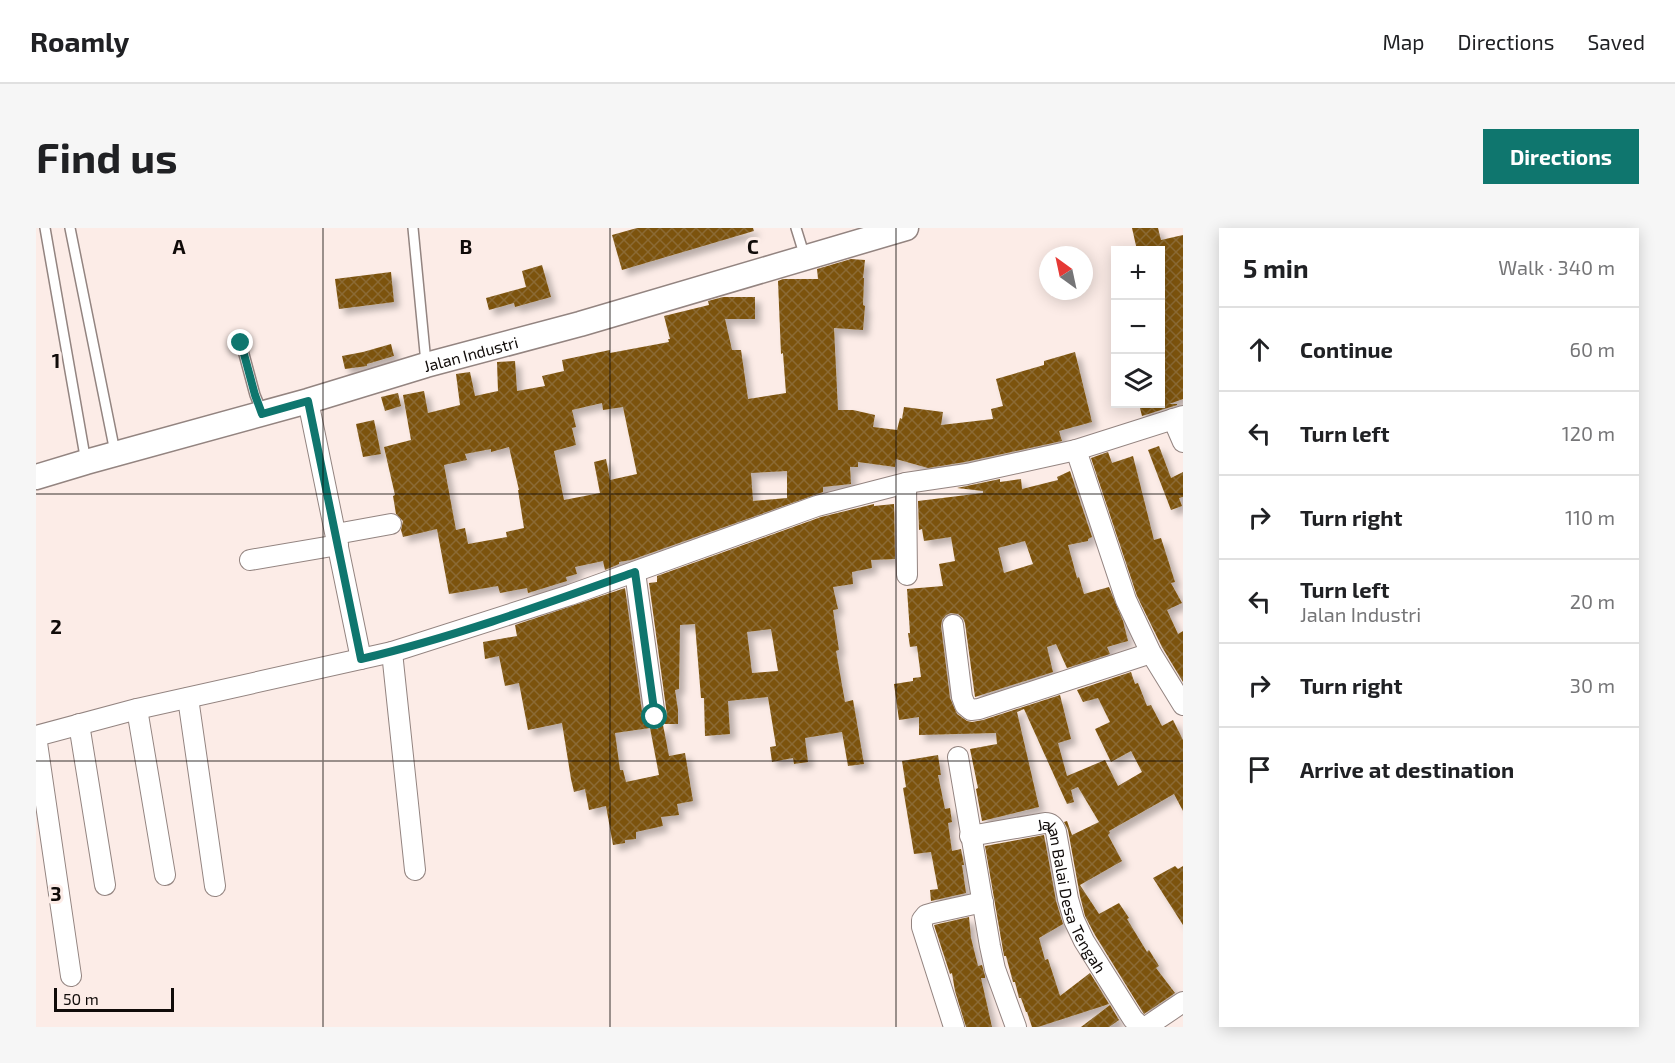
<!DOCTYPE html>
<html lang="en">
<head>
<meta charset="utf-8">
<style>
	:root { --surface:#fff; --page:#f6f6f6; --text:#202124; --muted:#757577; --line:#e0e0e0; --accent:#0f766e }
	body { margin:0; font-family:"Exo 2",sans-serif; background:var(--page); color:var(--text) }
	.controls { position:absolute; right:18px; top:18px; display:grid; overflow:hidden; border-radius:0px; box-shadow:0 3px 15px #0003 }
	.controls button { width:54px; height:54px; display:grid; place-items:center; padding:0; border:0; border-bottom:2px solid var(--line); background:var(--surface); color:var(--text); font:30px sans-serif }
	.compass { position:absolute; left:1003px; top:18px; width:54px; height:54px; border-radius:50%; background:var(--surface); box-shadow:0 3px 15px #0003; rotate:327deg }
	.scale { position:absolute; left:18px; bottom:15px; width:120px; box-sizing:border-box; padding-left:6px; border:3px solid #100b09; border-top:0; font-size:16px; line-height:21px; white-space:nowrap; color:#100b09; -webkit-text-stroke:4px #fcece7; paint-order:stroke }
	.stop { position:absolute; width:18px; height:18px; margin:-14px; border:4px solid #0f766e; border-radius:50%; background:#fff }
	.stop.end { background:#0f766e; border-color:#fff; box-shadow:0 2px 6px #0008 }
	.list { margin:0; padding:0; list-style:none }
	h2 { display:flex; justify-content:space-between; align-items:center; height:78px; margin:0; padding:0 24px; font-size:26px }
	h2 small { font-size:20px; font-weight:400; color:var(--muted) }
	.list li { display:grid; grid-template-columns:39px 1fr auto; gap:18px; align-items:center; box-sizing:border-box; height:84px; padding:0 24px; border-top:2px solid var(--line) }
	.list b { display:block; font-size:22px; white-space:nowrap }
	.list p { margin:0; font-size:20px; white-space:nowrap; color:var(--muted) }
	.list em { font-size:20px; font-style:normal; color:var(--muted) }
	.icon { flex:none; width:33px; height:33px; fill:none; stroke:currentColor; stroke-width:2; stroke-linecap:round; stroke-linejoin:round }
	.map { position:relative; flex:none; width:1147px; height:799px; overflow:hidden; border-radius:0px }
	header { display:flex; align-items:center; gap:36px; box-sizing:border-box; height:84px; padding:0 30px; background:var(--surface); border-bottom:2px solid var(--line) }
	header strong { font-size:28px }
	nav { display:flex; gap:33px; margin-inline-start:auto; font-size:21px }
	.intro { display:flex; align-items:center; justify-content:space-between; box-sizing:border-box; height:144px; padding:0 36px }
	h1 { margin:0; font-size:42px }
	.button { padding:15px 27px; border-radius:0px; background:var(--accent); color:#fff; font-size:21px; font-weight:700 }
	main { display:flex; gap:36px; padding:0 36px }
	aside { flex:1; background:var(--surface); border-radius:0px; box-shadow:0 3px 15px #0003 }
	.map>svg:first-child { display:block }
	.building { fill:url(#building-cross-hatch); fill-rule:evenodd; filter:url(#shadow) }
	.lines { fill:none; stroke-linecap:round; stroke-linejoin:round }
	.service-casing { stroke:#938480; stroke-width:12 }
	.minor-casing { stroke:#938480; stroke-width:22 }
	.tertiary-casing { stroke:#938480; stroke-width:27 }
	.service { stroke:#fff; stroke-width:9 }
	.minor { stroke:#fff; stroke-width:20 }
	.tertiary { stroke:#fff; stroke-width:24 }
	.route { stroke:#0f766e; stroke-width:8 }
	.grid { fill:none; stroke:#100b09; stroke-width:1.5; stroke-opacity:0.55 }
	.labels { text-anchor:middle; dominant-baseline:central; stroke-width:6; stroke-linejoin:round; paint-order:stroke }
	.street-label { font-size:16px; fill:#100b09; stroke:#fcece7 }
	.grid-label { font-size:20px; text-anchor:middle; font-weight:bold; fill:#100b09; stroke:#fcece7; stroke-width:6; stroke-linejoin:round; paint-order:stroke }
</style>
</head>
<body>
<header>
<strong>Roamly</strong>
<nav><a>Map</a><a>Directions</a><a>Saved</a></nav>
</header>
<div class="intro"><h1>Find us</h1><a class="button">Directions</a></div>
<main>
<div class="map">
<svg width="1147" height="799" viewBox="0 0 1147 799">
	<defs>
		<pattern id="building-cross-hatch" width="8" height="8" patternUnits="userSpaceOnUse" patternTransform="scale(1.5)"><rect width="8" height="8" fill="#7c520c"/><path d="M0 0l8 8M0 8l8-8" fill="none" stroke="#8b6b36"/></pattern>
		<filter id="shadow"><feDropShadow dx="5.5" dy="5.5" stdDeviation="3" flood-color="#0004"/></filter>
	</defs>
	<rect width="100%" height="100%" fill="#fcece7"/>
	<path class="building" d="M601,0H717L718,3L586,42L576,7Z
		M1096,0H1122L1125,12L1147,7V171L1133,176H1141V177L1106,188L1103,176H1125V103L1128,101L1125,79V22H1101Z
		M815,31L829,32L827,50H828L827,77L829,78L827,102L798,100L802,182H817L839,187L837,199L861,202L864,190L866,191L868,179L907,184L905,197L957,191L955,181L967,178L960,151L1008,137V133L1039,124L1056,194L1023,203L1026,213L929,234L892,240L860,231L859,239L822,234V239H814L815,256L787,259V264L595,332L583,334V336L569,342L567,333L539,339L541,346L530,349L531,353L492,365L491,360L464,365L462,358L413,366L401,301L367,309L365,302L367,293L360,286L357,268L359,267L348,219L375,212L367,167L388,163L392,185L424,177L420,146L434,144L439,168L462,163L461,134L479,133L481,163L509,158L506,148L528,143L526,132L574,122V125L633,114L632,111H634L628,88L673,77L672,73L687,69H719V91H689L696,122H705L712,171L750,165L747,125L745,126L742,53L747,51H782L781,41ZM566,175L567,182L587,179L601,246L574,252L570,231L558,234L564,265L528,272L518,223L540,217L536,200L540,199L536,182ZM473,219L483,262H482L488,300L470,304L471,309L432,316L429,300L420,302L408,237L431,232L429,226L455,221V224ZM751,243V270L717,273L715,245Z
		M506,37L515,69L479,79L478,75L453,82L450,70L490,59L486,43Z
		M355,44L358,74L303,81L299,51Z
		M355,116L358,128L331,136V138L309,141L306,128L327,124Z
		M362,165L365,178L349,183L345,169Z
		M338,192L345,226L327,229L320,196Z
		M1123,218L1135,250L1147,244V269L1143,270L1146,278L1135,282L1112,222Z
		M1072,224L1076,235L1097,228L1118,312L1125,310L1139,354L1135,355L1146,375L1131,382L1142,406L1147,403V454L1126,419L1101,368L1055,230Z
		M1034,243L1056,309L1052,311V313L1032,317L1041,350L1043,349L1048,366L1073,359L1087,393L1092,413L1071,419L1074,426L1031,440L1020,416L1011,419L1017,444L939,469L929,395L927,390L922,386L915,385L910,387L906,392L905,398L914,470L921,486L931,493L936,494L947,492L1024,467L1035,511L1022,515L1031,548L1069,532L1082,558L1106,544L1095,523L1075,534L1059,501L1074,494L1062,470L1047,474L1041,462L1095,444L1099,456L1102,455L1111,478L1115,477L1126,498L1137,492L1147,512V583L1138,566L1073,603L1074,605L1072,607L1086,633L1044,657L1063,686L1083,675L1093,690L1091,691L1111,724L1113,722L1123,738L1120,740L1139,765L1108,786L1059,707L1049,688L1044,668L1032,602L1028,594L1031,593L1036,607L1063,594L1042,559L1035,562L1038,574L1031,576L988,481L981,484L1003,579L946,593L940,561L942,560L934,521L961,516L960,505L883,507V489L863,492L858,456L877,453V450L885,449L881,418L874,419L872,405H874L871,361L907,358L903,336L919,333L915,309L888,313L886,301L883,302L882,273L947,265V263L921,260L964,251V254L985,251L986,261L1022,252L1021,249ZM989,313L997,336L968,345L962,320Z
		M838,276V278L858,276L859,331L835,332L836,340L816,344L817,356L797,359L802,381L797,382L803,422L800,423L809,474L817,472L828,536L812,538L806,504L769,510L772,534L758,536L757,530L736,534L734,519L740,518L732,469L692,473L694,506L669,508L668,470H665L659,396L644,397L643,461L639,462L642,482V496H628L631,487L613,355L621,354V348L785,289ZM735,401L742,443L716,445L711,404Z
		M589,360L607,491L609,496L614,500L579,505L584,542H587L590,554L623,547L614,500L621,501L627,497L633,528L649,525L657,573L641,576L643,587L625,589L627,598L600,604V611L589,612V615L577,617L570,578L553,582L549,561L538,564L535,551L526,495L492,502L483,455L469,458L463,428L449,431L447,414L481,408L479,397Z
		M902,527L905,547H902L909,581L914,580L916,594L912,595L916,623L925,621L928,637H926L930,665L895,673L894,662L902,661L895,624L878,626L867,560L870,559L866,533Z
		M1008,607L1020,673L1027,696L1003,710L1009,732L1012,731L1024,768L1054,745L1073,776L1002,799H996L991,784H990L985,770H983L979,754H977L970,728H968L949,618Z
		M1139,638L1142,641L1147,638V697L1117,650Z
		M933,689L935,710L942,738L946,737L949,748V750H945L956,799H930L919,763L916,745L914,746L898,697Z
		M1074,777L1083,792L1073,799H1045Z"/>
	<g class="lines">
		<g class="service-casing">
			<path id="service" d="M9,0L50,234
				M34,0L79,224
				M377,0L390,135
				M760,0L769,29
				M205,115L219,167L226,184"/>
		</g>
		<g class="minor-casing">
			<g id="minor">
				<path d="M272,173L325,431"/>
				<path d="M1137,191L1147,214"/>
				<path d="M1040,222L1090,372L1115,425L1147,477"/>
				<path d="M870,255L871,347"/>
				<path d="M300,306L355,296"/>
				<path d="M214,332L302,317"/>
				<path d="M599,344L619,489"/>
				<path d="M917,397L926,469L929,477L935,482L943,481L1115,425"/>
				<path d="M356,424L379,642"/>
				<path d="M152,470L179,658"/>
				<path d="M101,481L129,647"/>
				<path d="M43,496L69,657"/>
				<path d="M0,508L101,481L356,424L534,367L781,278L870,255L931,246L1040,222L1147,188"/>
				<path d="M0,508L35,748"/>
				<path d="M922,529L954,718L959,741L980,799"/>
				<path id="s1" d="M934,608L1009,595C1015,595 1018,598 1020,604L1032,671L1038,692L1048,713L1097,791L1105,799"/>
				<path d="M918,799L886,699V692L890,687L897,685L947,674"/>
				<path d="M1110,799L1147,774"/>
			</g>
		</g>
		<g class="tertiary-casing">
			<g id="tertiary">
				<path id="s2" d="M0,249L50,234L272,173L390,137L544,96L870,0"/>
			</g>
		</g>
		<use href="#service" class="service"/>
		<use href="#minor" class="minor"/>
		<use href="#tertiary" class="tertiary"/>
	</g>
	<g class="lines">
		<path class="route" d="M205,115L219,167L226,186L272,173L325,431C418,409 509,376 599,344L619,489"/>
	</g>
	<path class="grid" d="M287,0V799M574,0V799M860,0V799M0,266H1147M0,533H1147"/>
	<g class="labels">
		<g class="street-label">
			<text stroke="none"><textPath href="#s2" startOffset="452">Jalan Industri</textPath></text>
			<text stroke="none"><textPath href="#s1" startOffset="154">Jalan Balai Desa Tengah</textPath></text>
		</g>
	</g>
	<g class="grid-label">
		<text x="143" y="26">A</text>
		<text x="430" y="26">B</text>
		<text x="717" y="26">C</text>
		<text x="20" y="140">1</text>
		<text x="20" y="406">2</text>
		<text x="20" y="673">3</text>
	</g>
</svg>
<div class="controls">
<button>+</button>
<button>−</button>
<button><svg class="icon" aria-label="layers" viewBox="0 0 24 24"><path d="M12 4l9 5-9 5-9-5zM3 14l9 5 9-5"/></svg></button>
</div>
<svg class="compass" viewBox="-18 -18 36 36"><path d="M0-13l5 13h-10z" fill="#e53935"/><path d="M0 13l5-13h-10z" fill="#757577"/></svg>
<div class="scale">50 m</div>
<div class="stop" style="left:619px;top:489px"></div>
<div class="stop end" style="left:205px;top:115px"></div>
</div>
<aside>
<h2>5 min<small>Walk · 340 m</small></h2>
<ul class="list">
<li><svg class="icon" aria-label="ahead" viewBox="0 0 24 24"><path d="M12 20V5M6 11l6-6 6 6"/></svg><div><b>Continue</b></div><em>60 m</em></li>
<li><svg class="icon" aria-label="left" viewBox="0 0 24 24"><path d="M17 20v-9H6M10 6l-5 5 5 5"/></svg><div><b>Turn left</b></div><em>120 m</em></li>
<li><svg class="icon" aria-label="right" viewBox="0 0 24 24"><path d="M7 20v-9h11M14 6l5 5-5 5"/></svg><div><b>Turn right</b></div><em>110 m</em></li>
<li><svg class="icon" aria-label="left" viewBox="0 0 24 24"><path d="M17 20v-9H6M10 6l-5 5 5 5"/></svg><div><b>Turn left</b><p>Jalan Industri</p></div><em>20 m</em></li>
<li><svg class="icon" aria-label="right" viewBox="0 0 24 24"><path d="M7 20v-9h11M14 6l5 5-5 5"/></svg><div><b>Turn right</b></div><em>30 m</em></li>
<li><svg class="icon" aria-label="arrive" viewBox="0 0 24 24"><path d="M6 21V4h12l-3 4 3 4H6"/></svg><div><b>Arrive at destination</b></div></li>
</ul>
</aside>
</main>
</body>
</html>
